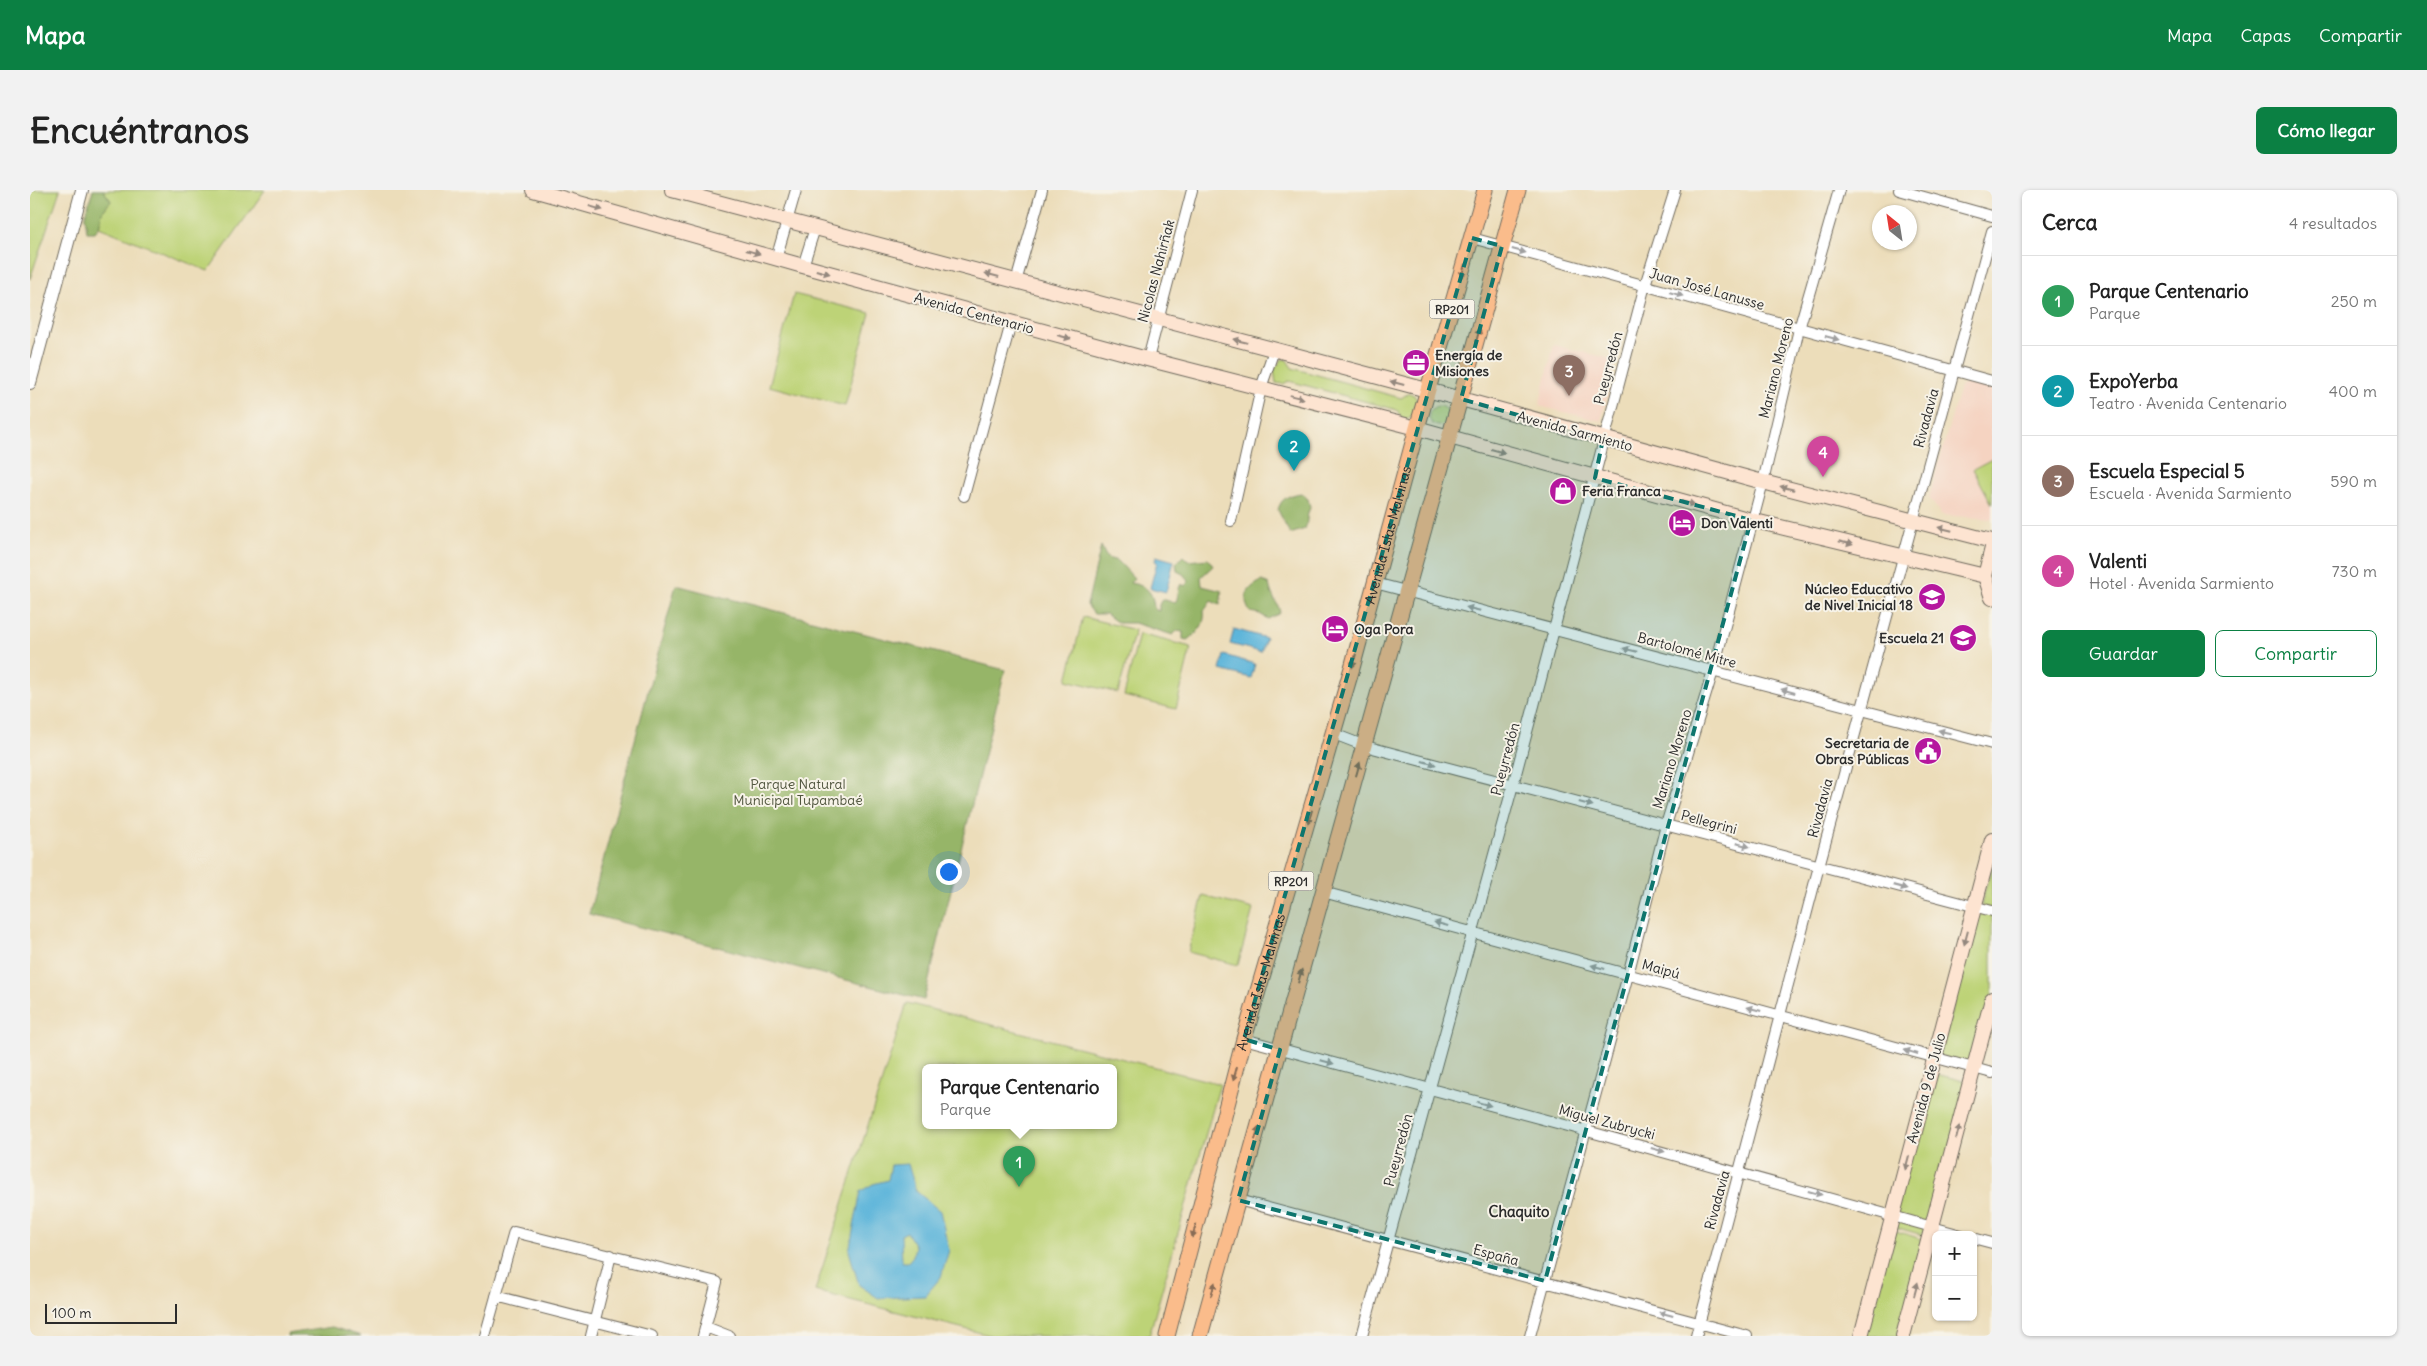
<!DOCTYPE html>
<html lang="es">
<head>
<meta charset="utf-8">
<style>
	:root { --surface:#fff; --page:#f2f2f2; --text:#222; --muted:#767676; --line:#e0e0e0; --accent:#0b8043 }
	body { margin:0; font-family:Delius,sans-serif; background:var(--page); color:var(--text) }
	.controls { position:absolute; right:15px; bottom:15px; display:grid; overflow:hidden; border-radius:8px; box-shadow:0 1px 4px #0004 }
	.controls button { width:45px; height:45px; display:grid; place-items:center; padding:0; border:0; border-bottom:1px solid var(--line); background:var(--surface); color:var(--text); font:25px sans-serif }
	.compass { position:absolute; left:1842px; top:15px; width:45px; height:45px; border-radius:50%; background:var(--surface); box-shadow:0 1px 4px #0004; rotate:330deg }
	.scale { position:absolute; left:15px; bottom:12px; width:132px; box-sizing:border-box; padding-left:5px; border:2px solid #2b2b2b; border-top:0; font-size:14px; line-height:18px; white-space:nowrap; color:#2b2b2b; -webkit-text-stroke:4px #f7f3e8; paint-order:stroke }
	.you { position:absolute; left:918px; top:681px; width:18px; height:18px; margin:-12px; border:4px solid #fff; border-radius:50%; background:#1a73e8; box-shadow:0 0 0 8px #1a73e833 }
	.badge { display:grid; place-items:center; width:32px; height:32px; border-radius:50%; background:var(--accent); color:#fff; font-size:16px; font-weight:700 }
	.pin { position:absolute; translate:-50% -41px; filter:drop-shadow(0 1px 2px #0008) }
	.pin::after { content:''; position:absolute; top:26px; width:18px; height:15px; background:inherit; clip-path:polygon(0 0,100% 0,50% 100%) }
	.popup { position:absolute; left:892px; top:874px; width:195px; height:65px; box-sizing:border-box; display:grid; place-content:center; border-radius:8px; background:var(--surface); filter:drop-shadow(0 1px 4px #0005); font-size:16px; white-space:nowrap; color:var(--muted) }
	.popup b { font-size:19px; color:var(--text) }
	.popup::after { content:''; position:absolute; left:50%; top:100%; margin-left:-10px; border:10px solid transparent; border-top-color:var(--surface) }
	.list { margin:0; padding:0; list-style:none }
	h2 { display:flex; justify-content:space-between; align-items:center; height:65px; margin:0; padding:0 20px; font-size:21px }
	h2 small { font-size:16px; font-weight:400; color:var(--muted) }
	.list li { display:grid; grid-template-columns:32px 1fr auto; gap:15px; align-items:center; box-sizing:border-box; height:90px; padding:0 20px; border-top:1px solid var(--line) }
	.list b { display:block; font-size:19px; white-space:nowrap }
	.list p { margin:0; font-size:16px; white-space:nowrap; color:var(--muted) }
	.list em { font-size:16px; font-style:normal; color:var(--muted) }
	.actions { display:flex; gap:10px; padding:15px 20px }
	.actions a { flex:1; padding:11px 0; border:1px solid var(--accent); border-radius:8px; text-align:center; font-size:18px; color:var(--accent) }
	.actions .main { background:var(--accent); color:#fff }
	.map { position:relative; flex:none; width:1962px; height:1146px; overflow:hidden; border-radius:8px }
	header { display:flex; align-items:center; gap:30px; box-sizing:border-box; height:70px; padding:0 25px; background:var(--accent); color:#fff }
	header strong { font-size:24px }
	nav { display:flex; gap:28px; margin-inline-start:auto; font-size:18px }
	.intro { display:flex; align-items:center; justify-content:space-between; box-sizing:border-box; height:120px; padding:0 30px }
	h1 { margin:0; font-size:35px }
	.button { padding:12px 22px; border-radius:8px; background:var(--accent); color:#fff; font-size:18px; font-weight:700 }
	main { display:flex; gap:30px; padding:0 30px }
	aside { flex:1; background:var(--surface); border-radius:8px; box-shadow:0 1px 4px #0004 }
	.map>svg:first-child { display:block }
	.built { fill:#f5d3c1 }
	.green { fill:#bdd377; stroke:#747f51; fill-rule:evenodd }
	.forest { fill:#96b568; stroke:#60704a }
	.water { fill:#5db5da; stroke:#447082; fill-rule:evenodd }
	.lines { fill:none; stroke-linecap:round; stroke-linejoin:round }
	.minor-casing { stroke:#6f695d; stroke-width:12 }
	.tertiary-casing { stroke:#6f695d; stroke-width:14 }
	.secondary-casing { stroke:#6f695d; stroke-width:16 }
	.primary-casing { stroke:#6f695d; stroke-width:17 }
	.minor { stroke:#fff; stroke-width:10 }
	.tertiary { stroke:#fff; stroke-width:12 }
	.secondary { stroke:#fde4d1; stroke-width:14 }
	.primary { stroke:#fabc8b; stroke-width:15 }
	.oneway { fill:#94887e }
	.oneway2 { fill:#a0a0a0 }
	.oneway3 { fill:#886c56 }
	.marked { fill:#0f766e; fill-opacity:0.2; stroke:#0f766e; stroke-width:4; stroke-dasharray:10 6; stroke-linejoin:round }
	.labels { text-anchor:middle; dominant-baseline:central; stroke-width:4; stroke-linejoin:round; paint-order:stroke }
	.shield { fill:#f7f3e8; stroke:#686764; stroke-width:1 }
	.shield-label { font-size:12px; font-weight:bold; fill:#2b2b2b }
	.street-label { font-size:14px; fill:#2b2b2b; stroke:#f7f3e8 }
	.poi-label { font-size:14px; font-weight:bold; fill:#2b2b2b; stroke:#f7f3e8; text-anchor:start }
	.park-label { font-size:14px; fill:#50553e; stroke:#f7f3e8 }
	.neighbourhood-label { font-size:15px; font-weight:bold; fill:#2b2b2b; stroke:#f7f3e8 }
</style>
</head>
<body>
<header>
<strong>Mapa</strong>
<nav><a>Mapa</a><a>Capas</a><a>Compartir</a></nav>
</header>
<div class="intro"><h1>Encuéntranos</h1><a class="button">Cómo llegar</a></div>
<main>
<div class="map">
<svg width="1962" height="1146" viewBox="0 0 1962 1146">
	<rect width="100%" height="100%" fill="#f7f3e8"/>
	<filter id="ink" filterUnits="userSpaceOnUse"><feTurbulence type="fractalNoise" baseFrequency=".02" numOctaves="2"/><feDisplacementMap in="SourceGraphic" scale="10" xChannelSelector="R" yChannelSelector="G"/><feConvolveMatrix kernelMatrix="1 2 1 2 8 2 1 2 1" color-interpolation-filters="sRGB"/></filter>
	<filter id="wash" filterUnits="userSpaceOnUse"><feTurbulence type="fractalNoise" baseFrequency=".0096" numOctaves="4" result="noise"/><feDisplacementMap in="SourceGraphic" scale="20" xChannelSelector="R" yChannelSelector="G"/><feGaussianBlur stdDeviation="1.12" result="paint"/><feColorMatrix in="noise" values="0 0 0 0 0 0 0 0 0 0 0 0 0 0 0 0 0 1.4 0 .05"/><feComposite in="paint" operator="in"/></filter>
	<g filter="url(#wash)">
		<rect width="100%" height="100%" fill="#ecddba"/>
		<path class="built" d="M1524,155L1586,170L1571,231L1509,216Z
			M1939,193L1962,198V329L1912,325L1899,308L1930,197Z"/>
		<path class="green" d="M0,0H30L0,89Z
			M73,0H235L178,81L69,37L72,22L81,11Z
			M764,104L840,123L815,216L739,196Z
			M1252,169L1257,170L1262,178L1371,208L1379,203L1384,205L1387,210L1382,226L1376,229L1371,227L1367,220L1259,191L1253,194L1246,193L1244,180Z
			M1399 226a10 10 0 1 1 20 0a10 10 0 1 1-20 0Z
			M1962,269V314L1943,279Z
			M1053,427L1105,440L1088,503L1037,490Z
			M1109,444L1161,457L1146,519L1094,506Z
			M1962,675V718L1951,715Z
			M1173,706L1223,719L1208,775L1158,762Z
			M1950,721L1962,724V806L1944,875L1909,866Z
			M877,813L1190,894L1119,1146H963L785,1101ZM895,878H1083V936H895Z
			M1902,883L1938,892L1896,1046L1858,1035Z
			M1856,1038L1895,1050L1869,1146H1828Z"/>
		<path class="forest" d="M63,0H73L81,11L72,22L69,37L65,42H57L55,26Z
			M1271,303L1278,309L1280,318C1276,326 1278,332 1275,339L1260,344L1248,320C1251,308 1259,305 1271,303Z
			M1071,356L1077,368L1088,371L1104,388L1100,393C1117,396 1123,401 1124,419L1129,421V415L1132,409L1145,413C1149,407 1147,401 1151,394L1155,396L1159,391L1153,384L1147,381L1146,373L1153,366L1158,371L1178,369L1183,376L1171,387L1172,396L1192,401L1190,415L1181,411L1174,421C1176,434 1168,443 1158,450L1153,449V442L1147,441L1143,445L1104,433H1088L1076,424H1064L1057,415Z
			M1232,391L1239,394C1242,410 1248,411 1250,423L1238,429L1230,424L1220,422C1211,407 1218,397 1232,391Z
			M646,395L975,480L894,810L559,724Z
			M302,1137L331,1146H257V1144Z"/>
		<path class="water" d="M1126,366L1144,371L1136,402L1120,398L1127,372L1125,371Z
			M1204,439L1236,448L1231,462L1200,454Z
			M1194,465L1225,474L1221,488L1190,480Z
			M878,974L886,1001L910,1021L919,1060L911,1087L895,1106L848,1108L829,1095L819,1061L831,1001L843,994L858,990L861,975ZM877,1042L885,1056L883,1066L878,1072H872L871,1045Z"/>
	</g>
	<g filter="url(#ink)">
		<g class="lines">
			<g class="minor-casing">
				<path id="minor" d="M1869,0L1962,26
					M1442,48L1962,191
					M746,69L766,0
					M773,76L785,38
					M986,92L1012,0
					M1118,169L1162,0
					M934,306L981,133
					M1201,331L1231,198L1244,160
					M1345,393L1962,554
					M1304,544L1335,556L1962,721
					M1293,702L1962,883
					M1214,849L1557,941L1931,1045
					M1208,1010L1717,1146
					M1943,1048L1962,1053
					M466,1106L622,1146
					M676,1137L699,1146
					M455,1146L484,1042L687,1092L673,1146
					M561,1146L581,1065
					M1332,1146L1483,595L1615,95L1645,0
					M1500,1146L1598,785L1636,635L1683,481L1733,292L1769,139L1809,0
					M1666,1146L1789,676L1962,41"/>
			</g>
			<g class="tertiary-casing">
				<path id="tertiary" d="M0,193L52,0"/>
			</g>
			<g class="secondary-casing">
				<path id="secondary" d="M503,0L773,76L1117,169L1387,238L1721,330L1955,386
					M642,0L1431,209L1733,292L1962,351
					M1955,386L1962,358
					M1955,386L1962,408
					M1831,1146L1962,650
					M1873,1146L1962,809"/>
			</g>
			<g class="primary-casing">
				<g id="primary">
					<path id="s1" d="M1137,1146L1214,849L1322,478L1387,238L1455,0"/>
					<path d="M1170,1146L1488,0"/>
				</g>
			</g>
			<use href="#minor" class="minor"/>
			<use href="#tertiary" class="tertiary"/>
			<use href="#secondary" class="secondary"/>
			<use href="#primary" class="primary"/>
		</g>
		<defs><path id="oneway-solid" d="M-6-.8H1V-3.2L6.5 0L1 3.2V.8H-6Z" transform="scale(1.25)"/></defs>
		<g class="oneway">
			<use href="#oneway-solid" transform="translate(566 18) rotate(16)"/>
			<use href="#oneway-solid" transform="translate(723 62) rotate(16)"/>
			<use href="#oneway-solid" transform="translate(793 82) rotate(15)"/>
			<use href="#oneway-solid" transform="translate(962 85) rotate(-165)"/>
			<use href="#oneway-solid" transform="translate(1034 147) rotate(15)"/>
			<use href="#oneway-solid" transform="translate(1210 151) rotate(-166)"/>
			<use href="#oneway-solid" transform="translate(1367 193) rotate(-165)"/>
			<use href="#oneway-solid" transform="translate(1267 207) rotate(14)"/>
			<use href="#oneway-solid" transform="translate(1468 261) rotate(16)"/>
			<use href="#oneway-solid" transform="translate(1757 298) rotate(-166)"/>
			<use href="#oneway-solid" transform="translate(1658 313) rotate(15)"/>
			<use href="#oneway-solid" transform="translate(1915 339) rotate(-166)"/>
			<use href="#oneway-solid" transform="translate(1816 353) rotate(14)"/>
			<use href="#oneway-solid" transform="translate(1936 748) rotate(105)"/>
			<use href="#oneway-solid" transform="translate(1928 942) rotate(-75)"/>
			<use href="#oneway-solid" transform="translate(1877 973) rotate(105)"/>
			<use href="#oneway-solid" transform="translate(1886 1099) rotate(-75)"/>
		</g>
		<g class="oneway2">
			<use href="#oneway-solid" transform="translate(1489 61) rotate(15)"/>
			<use href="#oneway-solid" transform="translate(1646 104) rotate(16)"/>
			<use href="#oneway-solid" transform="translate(1802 148) rotate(15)"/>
			<use href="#oneway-solid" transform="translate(1443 419) rotate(-166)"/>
			<use href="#oneway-solid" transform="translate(1600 460) rotate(-166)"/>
			<use href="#oneway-solid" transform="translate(1758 501) rotate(-165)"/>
			<use href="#oneway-solid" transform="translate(1915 542) rotate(-166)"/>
			<use href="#oneway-solid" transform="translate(1399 573) rotate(15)"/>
			<use href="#oneway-solid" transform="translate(1556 614) rotate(15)"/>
			<use href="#oneway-solid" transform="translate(1713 655) rotate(15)"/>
			<use href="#oneway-solid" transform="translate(1870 697) rotate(15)"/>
			<use href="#oneway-solid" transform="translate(1411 734) rotate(-165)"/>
			<use href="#oneway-solid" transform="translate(1568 777) rotate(-165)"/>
			<use href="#oneway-solid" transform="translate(1724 819) rotate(-165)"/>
			<use href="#oneway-solid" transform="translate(1881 862) rotate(-164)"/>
			<use href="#oneway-solid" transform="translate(1297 872) rotate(15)"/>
			<use href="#oneway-solid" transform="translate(1454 914) rotate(15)"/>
			<use href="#oneway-solid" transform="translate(1628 960) rotate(15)"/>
			<use href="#oneway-solid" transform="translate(1785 1003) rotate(15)"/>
			<use href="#oneway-solid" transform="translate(1322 1040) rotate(-165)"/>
			<use href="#oneway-solid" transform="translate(1479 1082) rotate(-165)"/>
			<use href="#oneway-solid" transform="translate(1636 1124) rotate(-165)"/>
		</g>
		<g class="oneway3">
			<use href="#oneway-solid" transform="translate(1433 81) rotate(106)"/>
			<use href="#oneway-solid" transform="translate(1448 145) rotate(-75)"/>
			<use href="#oneway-solid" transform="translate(1324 471) rotate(105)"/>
			<use href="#oneway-solid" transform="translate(1328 579) rotate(-74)"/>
			<use href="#oneway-solid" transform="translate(1280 627) rotate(106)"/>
			<use href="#oneway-solid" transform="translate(1270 786) rotate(-75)"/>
			<use href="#oneway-solid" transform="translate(1205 884) rotate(105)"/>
			<use href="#oneway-solid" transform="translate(1227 943) rotate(-74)"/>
			<use href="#oneway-solid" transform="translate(1164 1041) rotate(105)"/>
			<use href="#oneway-solid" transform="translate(1183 1099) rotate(-74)"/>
		</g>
	</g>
	<path class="marked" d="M1442,48L1472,56L1431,209L1573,249L1565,288L1721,330L1515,1091L1208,1010L1250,860L1214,849Z"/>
	<defs>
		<g id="office-disc" transform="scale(1.4375)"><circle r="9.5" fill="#b5179e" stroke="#f7f3e8"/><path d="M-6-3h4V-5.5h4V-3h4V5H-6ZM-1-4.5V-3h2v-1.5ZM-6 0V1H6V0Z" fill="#fff"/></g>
		<g id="shop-disc" transform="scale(1.4375)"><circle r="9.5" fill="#b5179e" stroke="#f7f3e8"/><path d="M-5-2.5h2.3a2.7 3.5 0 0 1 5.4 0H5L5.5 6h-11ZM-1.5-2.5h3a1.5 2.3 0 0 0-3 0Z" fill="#fff"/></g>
		<g id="hotel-disc" transform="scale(1.4375)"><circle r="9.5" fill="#b5179e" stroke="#f7f3e8"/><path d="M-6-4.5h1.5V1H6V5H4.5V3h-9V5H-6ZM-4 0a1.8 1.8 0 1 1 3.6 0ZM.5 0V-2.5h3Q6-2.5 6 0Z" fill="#fff"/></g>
		<g id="school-disc" transform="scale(1.4375)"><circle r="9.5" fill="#b5179e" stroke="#f7f3e8"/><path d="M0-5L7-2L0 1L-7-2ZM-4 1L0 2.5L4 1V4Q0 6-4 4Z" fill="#fff"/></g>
		<g id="civic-disc" transform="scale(1.4375)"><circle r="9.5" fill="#b5179e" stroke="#f7f3e8"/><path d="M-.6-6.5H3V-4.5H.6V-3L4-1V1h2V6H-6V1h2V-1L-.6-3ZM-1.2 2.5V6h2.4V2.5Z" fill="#fff"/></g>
	</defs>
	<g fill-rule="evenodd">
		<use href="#office-disc" x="1386" y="173"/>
		<use href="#shop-disc" x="1533" y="301"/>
		<use href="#hotel-disc" x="1652" y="333"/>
		<use href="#school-disc" x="1902" y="407"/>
		<use href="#hotel-disc" x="1305" y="439"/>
		<use href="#school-disc" x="1933" y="448"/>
		<use href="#civic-disc" x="1898" y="561"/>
	</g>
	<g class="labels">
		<g class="shield">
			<rect x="1399.5" y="109.5" width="45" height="19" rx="4"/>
			<rect x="1238.5" y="681.5" width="45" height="19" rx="4"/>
		</g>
		<g class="shield-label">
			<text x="1422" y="119">RP201</text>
			<text x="1261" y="691">RP201</text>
		</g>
		<g class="street-label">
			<text transform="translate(1126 81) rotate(-75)">Nicolas Nahirñak</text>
			<text transform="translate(1677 99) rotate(16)">Juan José Lanusse</text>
			<text transform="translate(944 123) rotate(15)">Avenida Centenario</text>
			<text transform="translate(1578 178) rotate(-75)">Pueyrredón</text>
			<text transform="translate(1746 178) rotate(-76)">Mariano Moreno</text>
			<text transform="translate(1896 228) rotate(-75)">Rivadavia</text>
			<text transform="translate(1545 241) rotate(15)">Avenida Sarmiento</text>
			<text stroke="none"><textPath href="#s1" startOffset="831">Avenida Islas Malvinas</textPath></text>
			<text transform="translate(1657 460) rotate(15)">Bartolomé Mitre</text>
			<text transform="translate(1475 569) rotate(-75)">Pueyrredón</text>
			<text transform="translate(1642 569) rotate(-73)">Mariano Moreno</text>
			<text transform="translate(1790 618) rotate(-75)">Rivadavia</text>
			<text transform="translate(1679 632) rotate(15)">Pellegrini</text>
			<text transform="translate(1631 779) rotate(15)">Maipú</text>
			<text stroke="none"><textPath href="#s1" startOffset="366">Avenida Islas Malvinas</textPath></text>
			<text transform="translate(1896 898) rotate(-75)">Avenida 9 de Julio</text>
			<text transform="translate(1577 932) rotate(15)">Miguel Zubrycki</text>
			<text transform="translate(1368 960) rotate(-75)">Pueyrredón</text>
			<text transform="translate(1687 1010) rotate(-75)">Rivadavia</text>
			<text transform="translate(1466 1065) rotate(15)">España</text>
		</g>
		<g class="poi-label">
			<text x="1405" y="165">Energía de<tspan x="1405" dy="16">Misiones</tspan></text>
			<text x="1552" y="301">Feria Franca</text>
			<text x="1671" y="333">Don Valenti</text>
			<text x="1883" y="399" text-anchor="end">Núcleo Educativo<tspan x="1883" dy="16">de Nivel Inicial 18</tspan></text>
			<text x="1324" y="439">Oga Pora</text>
			<text x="1914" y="448" text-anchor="end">Escuela 21</text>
			<text x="1879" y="553" text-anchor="end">Secretaria de<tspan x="1879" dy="16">Obras Públicas</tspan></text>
		</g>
		<g class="park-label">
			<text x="768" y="594">Parque Natural<tspan x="768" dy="16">Municipal Tupambaé</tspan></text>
		</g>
		<g class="neighbourhood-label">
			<text x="1489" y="1021">Chaquito</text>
		</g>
	</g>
</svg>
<div class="controls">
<button>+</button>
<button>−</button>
</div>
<svg class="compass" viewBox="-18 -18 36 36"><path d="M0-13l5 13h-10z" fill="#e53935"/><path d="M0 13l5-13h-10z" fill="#767676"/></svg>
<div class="scale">100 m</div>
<div class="you"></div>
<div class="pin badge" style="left:989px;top:997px;background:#2e9e5b">1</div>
<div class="popup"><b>Parque Centenario</b>Parque</div>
<div class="pin badge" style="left:1264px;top:281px;background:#0f9aa8">2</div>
<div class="pin badge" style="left:1539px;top:206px;background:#8d6e63">3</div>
<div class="pin badge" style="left:1793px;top:287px;background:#d1479c">4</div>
</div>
<aside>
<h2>Cerca<small>4 resultados</small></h2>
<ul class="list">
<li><span class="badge" style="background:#2e9e5b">1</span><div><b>Parque Centenario</b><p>Parque</p></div><em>250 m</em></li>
<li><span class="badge" style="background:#0f9aa8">2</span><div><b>ExpoYerba</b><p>Teatro · Avenida Centenario</p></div><em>400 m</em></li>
<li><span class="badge" style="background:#8d6e63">3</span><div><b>Escuela Especial 5</b><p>Escuela · Avenida Sarmiento</p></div><em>590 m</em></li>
<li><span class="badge" style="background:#d1479c">4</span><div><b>Valenti</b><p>Hotel · Avenida Sarmiento</p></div><em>730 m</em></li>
</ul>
<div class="actions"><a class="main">Guardar</a><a>Compartir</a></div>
</aside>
</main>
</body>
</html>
